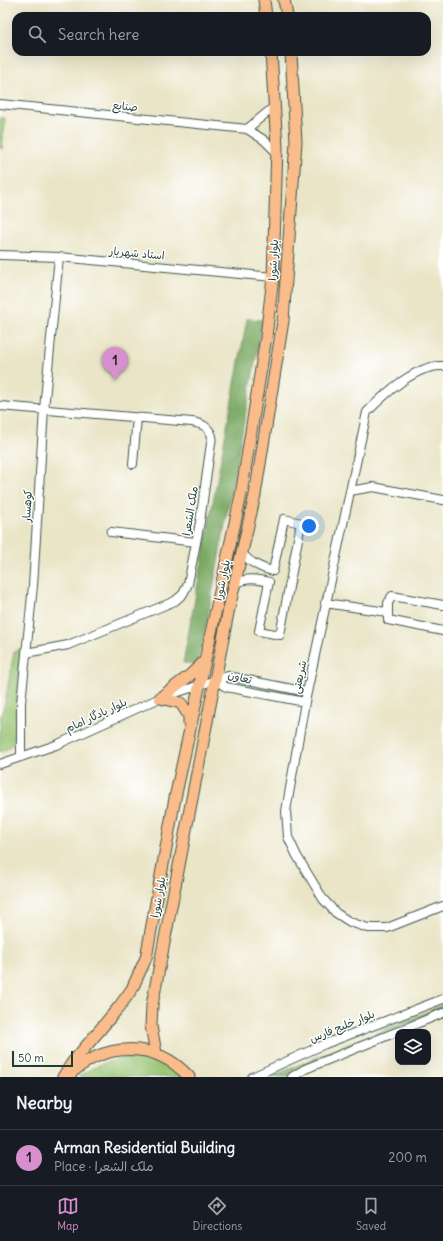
<!DOCTYPE html>
<html lang="en">
<head>
<meta charset="utf-8">
<style>
	:root { --surface:#171b24; --page:#20242c; --text:#f1f3f6; --muted:#9ea1a6; --line:#363941; --accent:#d690ce }
	body { margin:0; font-family:Delius,"Playpen Sans Arabic",sans-serif; background:var(--page); color:var(--text) }
	.controls { position:absolute; right:12px; bottom:12px; display:grid; overflow:hidden; border-radius:8px; box-shadow:0 4px 16px #0002 }
	.controls button { width:36px; height:36px; display:grid; place-items:center; padding:0; border:0; border-bottom:1px solid var(--line); background:var(--surface); color:var(--text); font:20px sans-serif }
	.scale { position:absolute; left:12px; bottom:10px; width:61px; box-sizing:border-box; padding-left:4px; border:2px solid #1f3d34; border-top:0; font-size:11px; line-height:14px; white-space:nowrap; color:#1f3d34; -webkit-text-stroke:3px #fff; paint-order:stroke }
	.you { position:absolute; left:309px; top:526px; width:14px; height:14px; margin:-10px; border:3px solid #fff; border-radius:50%; background:#1a73e8; box-shadow:0 0 0 6px #1a73e833 }
	.badge { display:grid; place-items:center; width:26px; height:26px; border-radius:50%; background:var(--accent); color:#111; font-size:13px; font-weight:700 }
	.pin { position:absolute; translate:-50% -33px; filter:drop-shadow(0 1px 2px #0008) }
	.pin::after { content:''; position:absolute; top:21px; width:14px; height:12px; background:inherit; clip-path:polygon(0 0,100% 0,50% 100%) }
	.list { margin:0; padding:0; list-style:none }
	h2 { display:flex; justify-content:space-between; align-items:center; height:52px; margin:0; padding:0 16px; font-size:17px }
	h2 small { font-size:13px; font-weight:400; color:var(--muted) }
	.list li { display:grid; grid-template-columns:26px 1fr auto; gap:12px; align-items:center; box-sizing:border-box; height:56px; padding:0 16px; border-top:1px solid var(--line) }
	.list b { display:block; font-size:15px; white-space:nowrap }
	.list p { margin:0; font-size:13px; white-space:nowrap; color:var(--muted) }
	.list em { font-size:13px; font-style:normal; color:var(--muted) }
	.icon { flex:none; width:22px; height:22px; fill:none; stroke:currentColor; stroke-width:2; stroke-linecap:round; stroke-linejoin:round }
	.map { position:relative; flex:none; width:443px; height:1077px; overflow:hidden }
	.search { position:absolute; background:var(--surface); box-shadow:0 4px 16px #0002; left:12px; right:12px; top:12px; height:44px; display:flex; align-items:center; gap:10px; box-sizing:border-box; padding:0 14px; border-radius:12px; color:var(--muted); font-size:15px }
	.sheet { height:108px; background:var(--surface) }
	nav { display:flex; justify-content:space-around; align-items:center; box-sizing:border-box; height:56px; border-top:1px solid var(--line); background:var(--surface); font-size:11px; color:var(--muted) }
	nav a { display:grid; justify-items:center; gap:2px }
	nav .on { color:var(--accent) }
	.map>svg:first-child { display:block }
	.green { fill:#98c371; stroke:#5c8052 }
	.forest { fill:#7aa963; stroke:#4c734c }
	.lines { fill:none; stroke-linecap:round; stroke-linejoin:round }
	.minor-casing { stroke:#3d564a; stroke-width:10 }
	.major-casing { stroke:#3d564a; stroke-width:13 }
	.minor { stroke:#fff; stroke-width:8 }
	.major { stroke:#f9bc8a; stroke-width:11 }
	.labels { text-anchor:middle; dominant-baseline:central; stroke-width:3; stroke-linejoin:round; paint-order:stroke }
	.street-label { font-size:11px; fill:#1f3d34; stroke:#fff }
</style>
</head>
<body>
<div class="map">
<svg width="443" height="1077" viewBox="0 0 443 1077">
	<rect width="100%" height="100%" fill="#fff"/>
	<filter id="ink" filterUnits="userSpaceOnUse"><feTurbulence type="fractalNoise" baseFrequency=".025" numOctaves="2"/><feDisplacementMap in="SourceGraphic" scale="8" xChannelSelector="R" yChannelSelector="G"/><feConvolveMatrix kernelMatrix="1 2 1 2 8 2 1 2 1" color-interpolation-filters="sRGB"/></filter>
	<filter id="wash" filterUnits="userSpaceOnUse"><feTurbulence type="fractalNoise" baseFrequency=".012" numOctaves="4" result="noise"/><feDisplacementMap in="SourceGraphic" scale="16" xChannelSelector="R" yChannelSelector="G"/><feGaussianBlur stdDeviation="0.9" result="paint"/><feColorMatrix in="noise" values="0 0 0 0 0 0 0 0 0 0 0 0 0 0 0 0 0 1.4 0 .05"/><feComposite in="paint" operator="in"/></filter>
	<g filter="url(#wash)">
		<rect width="100%" height="100%" fill="#eae5c7"/>
		<path class="green" d="M0,118H5L2,149L0,148Z
			M20,649L16,738L9,748L0,752V720L5,703L14,652Z
			M145,1057C158,1060 175,1066 183,1077H78C104,1060 115,1059 145,1057Z"/>
		<path class="forest" d="M247,319L263,320L207,621L197,664L183,663Z
			M443,1005V1010L307,1066L288,1077H270Z"/>
	</g>
	<g filter="url(#ink)">
		<g class="lines">
			<g class="minor-casing">
				<path id="minor" d="M0,104L247,129L264,140L277,153
					M247,129L275,106
					M0,255L59,257L273,277
					M443,366C416,364 384,395 367,412L305,702L286,811L288,837L297,856L323,899L336,913L350,922L368,928H387L443,906
					M0,406L192,422C202,424 208,426 212,436L200,522L188,584L183,594L175,601L68,645L26,653
					M133,464L137,417
					M350,491L373,487L443,500
					M111,532L196,542
					M235,584C247,577 256,579 269,582L259,631L280,635L301,523L284,519L273,571C260,568 250,563 242,553
					M325,603L387,612
					M443,605L392,596L388,603V620L443,631
					M216,680L226,687L305,702
					M21,757V703L33,586L44,409L59,257
					M0,764L56,745L160,698L228,676L307,692
					M252,1077L325,1044L443,999
					M292,1077L305,1069L443,1013"/>
			</g>
			<g class="major-casing">
				<path id="major" d="M264,0L266,16
					M284,0L287,16
					M160,698L189,676L205,661
					M160,698L181,703L189,716V724
					M156,1053L151,1026L152,1005L228,613L255,495L283,321L296,142L291,52
					M63,1077L72,1063L119,1007L132,989L146,958L175,798L241,495L266,337L273,277L277,147L271,52
					M67,1077C103,1042 154,1039 189,1077"/>
			</g>
			<use href="#minor" class="minor"/>
			<use href="#major" class="major"/>
		</g>
	</g>
	<g class="labels">
		<g class="street-label">
			<text transform="translate(125 106) rotate(6)">صنایع</text>
			<text transform="translate(137 253) rotate(5)">استاد شهریار</text>
			<text transform="translate(273 260) rotate(-87)">بلوار شورا</text>
			<text transform="translate(27 506) rotate(-87)">کوهسار</text>
			<text transform="translate(190 511) rotate(-81)">ملک الشعرا</text>
			<text transform="translate(222 580) rotate(-78)">بلوار شورا</text>
			<text transform="translate(240 677) rotate(15)">تعاون</text>
			<text transform="translate(299 677) rotate(-78)">شریعتی</text>
			<text transform="translate(96 715) rotate(-25)">بلوار یادگار امام</text>
			<text transform="translate(158 897) rotate(-80)">بلوار شورا</text>
			<text transform="translate(342 1026) rotate(-22)">بلوار خلیج فارس</text>
		</g>
	</g>
</svg>
<div class="controls">
<button><svg class="icon" aria-label="layers" viewBox="0 0 24 24"><path d="M12 4l9 5-9 5-9-5zM3 14l9 5 9-5"/></svg></button>
</div>
<div class="scale">50 m</div>
<div class="you"></div>
<div class="pin badge" style="left:115px;top:380px">1</div>
<div class="search"><svg class="icon" aria-label="search" viewBox="0 0 24 24"><circle cx="10" cy="10" r="6"/><path d="M15 15l6 6"/></svg>Search here</div>
</div>
<section class="sheet">
<h2>Nearby<small></small></h2>
<ul class="list">
<li><span class="badge">1</span><div><b>Arman Residential Building</b><p>Place · ملک الشعرا</p></div><em>200 m</em></li>
</ul>
</section>
<nav>
<a class="on"><svg class="icon" aria-label="map" viewBox="0 0 24 24"><path d="M3 6l6-2 6 2 6-2v14l-6 2-6-2-6 2zM9 4v14M15 6v14"/></svg>Map</a>
<a><svg class="icon" aria-label="directions" viewBox="0 0 24 24"><path d="M12 3l9 9-9 9-9-9zM9 14v-3h6M13 9l2 2-2 2"/></svg>Directions</a>
<a><svg class="icon" aria-label="saved" viewBox="0 0 24 24"><path d="M7 4h10v16l-5-4-5 4z"/></svg>Saved</a>
</nav>
</body>
</html>
